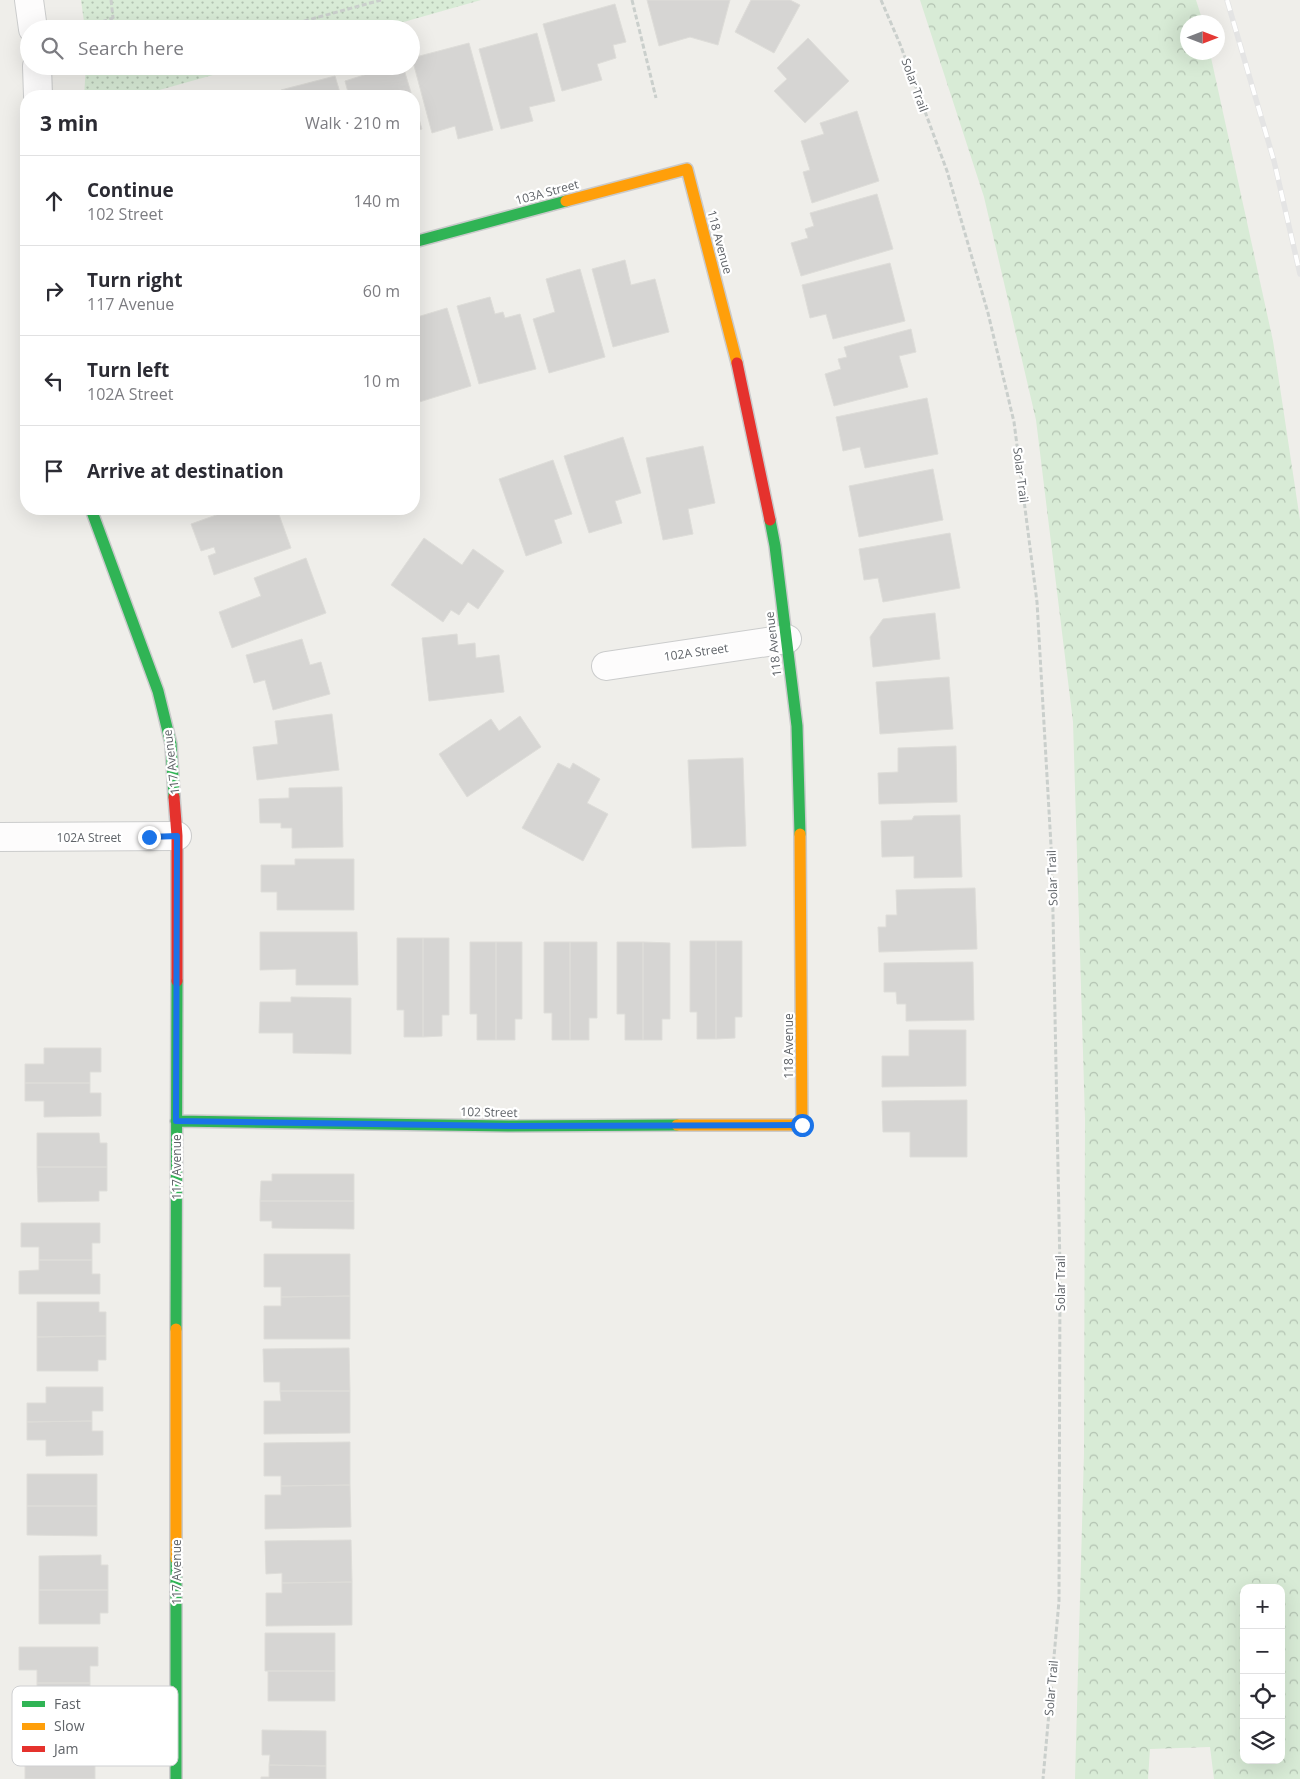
<!DOCTYPE html>
<html lang="en">
<head>
<meta charset="utf-8">
<style>
	:root { --surface:#fff; --page:#f2f2f3; --text:#2b2b33; --muted:#7c7c81; --line:#e1e1e2 }
	body { margin:0; font-family:"Open Sans",sans-serif; background:var(--page); color:var(--text) }
	.controls { position:absolute; right:15px; bottom:15px; display:grid; overflow:hidden; border-radius:10px; box-shadow:0 5px 20px #0002 }
	.controls button { width:45px; height:45px; display:grid; place-items:center; padding:0; border:0; border-bottom:1px solid var(--line); background:var(--surface); color:var(--text); font:25px sans-serif }
	.compass { position:absolute; left:1180px; top:15px; width:45px; height:45px; border-radius:50%; background:var(--surface); box-shadow:0 5px 20px #0002; rotate:90deg }
	.stop { position:absolute; width:15px; height:15px; margin:-11px; border:4px solid #1a73e8; border-radius:50%; background:#fff }
	.stop.end { background:#1a73e8; border-color:#fff; box-shadow:0 1px 5px #0008 }
	.list { margin:0; padding:0; list-style:none }
	h2 { display:flex; justify-content:space-between; align-items:center; height:65px; margin:0; padding:0 20px; font-size:21px }
	h2 small { font-size:16px; font-weight:400; color:var(--muted) }
	.list li { display:grid; grid-template-columns:32px 1fr auto; gap:15px; align-items:center; box-sizing:border-box; height:90px; padding:0 20px; border-top:1px solid var(--line) }
	.list b { display:block; font-size:19px; white-space:nowrap }
	.list p { margin:0; font-size:16px; white-space:nowrap; color:var(--muted) }
	.list em { font-size:16px; font-style:normal; color:var(--muted) }
	.icon { flex:none; width:28px; height:28px; fill:none; stroke:currentColor; stroke-width:2; stroke-linecap:round; stroke-linejoin:round }
	.map { position:relative; flex:none; width:1300px; height:1779px; overflow:hidden }
	.search { position:absolute; background:var(--surface); box-shadow:0 5px 20px #0002; left:20px; top:20px; width:400px; height:55px; display:flex; align-items:center; gap:12px; box-sizing:border-box; padding:0 18px; border-radius:28px; color:var(--muted); font-size:19px }
	.panel { position:absolute; background:var(--surface); box-shadow:0 5px 20px #0002; left:20px; top:90px; width:400px; height:425px; border-radius:20px }
	.map>svg:first-child { display:block }
	.grass { fill:url(#grass-dots) }
	.forest { fill:url(#forest-crowns); fill-rule:evenodd }
	.building { fill:#d6d5d3; stroke:#deddd9 }
	.lines { fill:none; stroke-linecap:round; stroke-linejoin:round }
	.street-casing { stroke:#cbcccc; stroke-width:30 }
	.fast-casing { stroke:#cacacb; stroke-width:14 }
	.slow-casing { stroke:#cacacb; stroke-width:14 }
	.jam-casing { stroke:#cacacb; stroke-width:14 }
	.path { stroke:#cacfcc; stroke-width:3; stroke-dasharray:5 2.5; stroke-linecap:butt }
	.street { stroke:#fdfcfc; stroke-width:28 }
	.fast { stroke:#30b455; stroke-width:11 }
	.slow { stroke:#ff9f0a; stroke-width:11 }
	.jam { stroke:#e5322d; stroke-width:11 }
	.rail-casing { stroke:#e4e4e4; stroke-width:5.5 }
	.rail { stroke:#fff; stroke-width:4; stroke-dasharray:11; stroke-linecap:butt }
	.route { stroke:#1a73e8; stroke-width:6 }
	.labels { text-anchor:middle; dominant-baseline:central; stroke-width:4.5; stroke-linejoin:round; paint-order:stroke }
	.street-label { font-size:12px; fill:#5f6368; stroke:#fff }
	.key { fill:#fff; stroke:#cfd0d2; stroke-width:1 }
	.key-label { font-size:14px; fill:#5f6368 }
</style>
</head>
<body>
<div class="map">
<svg width="1300" height="1779" viewBox="0 0 1300 1779">
	<defs>
		<pattern id="grass-dots" width="8" height="8" patternUnits="userSpaceOnUse" patternTransform="scale(1.25)"><rect width="8" height="8" fill="#d8ebd6"/><path d="M2 2h.1M6 6h.1" fill="none" stroke="#b2c2b1" stroke-width="1.8" stroke-linecap="round"/></pattern>
		<pattern id="forest-crowns" width="20" height="18" patternUnits="userSpaceOnUse" patternTransform="scale(1.25)"><rect width="20" height="18" fill="#d8ebd6"/><path d="M2 6a3 3 0 1 1 6 0M12 15a3 3 0 1 1 6 0" fill="none" stroke="#b2c2b1"/></pattern>
	</defs>
	<rect width="100%" height="100%" fill="#efeeea"/>
	<path class="grass" d="M81,0H481L379,29H85Z
		M86,66H245L138,96H84Z"/>
	<path class="forest" d="M920,0H1196L1203,22H1188V52L1210,53L1273,341L1300,520V1779H1214L1210,1747L1150,1749L1148,1779H1075L1084,1453L1085,1119L1073,722L1036,420L984,197ZM1244,1588H1281V1760H1244Z"/>
	<path class="building" d="M647,0H730L718,45L690,37L659,46Z
		M751,0H790L800,5L774,53L735,32Z
		M615,4L626,42L613,45L616,58L597,64L602,80L562,91L543,24Z
		M537,33L555,101L529,107L533,121L501,129L479,49Z
		M808,38L849,81L805,123L774,91L787,79L777,68Z
		M469,43L493,130L458,139L455,126L432,133L412,58Z
		M393,66H403L412,96H349L345,81Z
		M335,76L341,96H283L281,90Z
		M414,102L422,129L414,131Z
		M857,111L879,181L812,203L803,172L810,170L801,141L824,134L820,123Z
		M877,194L893,249L801,276L791,243L808,238L805,229L814,226L810,213Z
		M625,260L631,285L655,279L669,332L613,347L592,269Z
		M890,263L905,321L833,339L826,314L810,318L802,285Z
		M580,269L605,357L549,373L533,319L555,312L546,279Z
		M490,297L495,314L503,312L505,318L520,314L536,369L479,384L457,306Z
		M447,308L471,386L416,403L414,394V318Z
		M911,329L916,352L899,356L908,387L834,406L825,374L841,369L838,359L847,357L844,347Z
		M927,398L938,454L865,468L860,447L843,451L836,417Z
		M623,437L641,493L615,501L622,523L589,533L564,456Z
		M703,446L715,503L688,509L693,534L663,540L646,458Z
		M553,460L572,514L554,520L562,543L526,556L499,479Z
		M933,469L943,520L859,537L849,486Z
		M233,509H277L291,548L214,575L208,556L216,553L214,547L201,551L191,524Z
		M950,533L960,588L883,602L878,578L864,580L859,549Z
		M424,538L462,565L473,549L504,571L478,609L468,602L459,615L451,610L443,622L391,585Z
		M306,558L326,613L232,648L219,612L261,596L254,578Z
		M935,613L940,659L873,667L870,637L883,619Z
		M457,634L458,645L475,643L476,658L499,655L504,692L429,701L422,638Z
		M302,639L310,665L321,662L330,694L273,710L265,680L254,683L246,655Z
		M949,677L953,729L880,734L876,682Z
		M332,714L339,770L257,780L253,747L278,744L275,721Z
		M520,716L541,747L467,797L439,754L491,719L499,731Z
		M956,746L957,802L879,804L878,773L898,772V748Z
		M743,758L746,846L692,848L688,760Z
		M558,763L570,769L573,763L600,779L587,803L608,814L583,861L522,828Z
		M342,787L343,847L292,848V828H281V823H260L259,799L289,798V788Z
		M960,815L962,877L914,878V856L882,857L881,821L912,820L914,816Z
		M295,859H354V910H277V892H261V865H295Z
		M975,888L977,949L879,952L878,927H886V915H897L896,890Z
		M260,932H357L358,985H296V969L260,970Z
		M397,938H423V1037H404V1010H397Z
		M423,938H449V1015H442V1036L423,1037Z
		M690,941H716V1039H697V1012H690Z
		M716,941H742V1017H735V1038L716,1039Z
		M470,942H496V1040H477V1014H470Z
		M496,942H522V1019H515V1040H496Z
		M544,942H570V1040H552V1013H544Z
		M570,942H597V1018H589V1040H570Z
		M617,942H643V1040H625V1014H617Z
		M643,942L670,943V1019H662V1040H643Z
		M973,962L974,1020L906,1021V1004H897L896,992H884V963Z
		M291,997L351,998V1054L293,1053V1033H259L260,1002H291Z
		M909,1030H966V1086L882,1087V1056H909Z
		M44,1048H101V1072H90V1083H25V1064H44Z
		M25,1083H90V1093H101V1116L44,1117V1101H25Z
		M967,1100V1157H910V1132H883L882,1101Z
		M37,1133H99L100,1143H107V1167H37Z
		M37,1167H107V1191H99V1201L38,1202Z
		M272,1174H354V1201H260L261,1181H272Z
		M260,1201H354V1229L272,1228V1221H260Z
		M21,1223H100V1243H92V1260H39V1247H21Z
		M264,1254H350V1296L281,1297V1287H264Z
		M39,1260H92V1274H100V1294H19V1271L39,1270Z
		M350,1296V1339H264V1306H281V1297Z
		M37,1302H99V1312H106V1336L37,1337Z
		M106,1336V1360H98V1371H37V1337Z
		M349,1348L350,1391H280V1382H264L263,1349Z
		M46,1387H103V1411H92V1421L27,1422V1403H46Z
		M280,1391H350V1433L264,1434V1401H281Z
		M92,1421V1431H103V1455L46,1456V1440H27V1422Z
		M350,1442V1485L281,1486V1476H264V1443Z
		M27,1474H97V1506H27Z
		M350,1485L351,1527L265,1529V1495H281V1486Z
		M27,1506H97V1536L27,1535Z
		M351,1540L352,1582L282,1583V1573L266,1574L265,1541Z
		M101,1555V1565H108V1590H39V1556Z
		M352,1582V1625L266,1626V1593H282V1583Z
		M39,1590H108V1613H100V1624H39Z
		M265,1633H335V1671H265Z
		M19,1647H98V1666H90V1683H37V1670H19Z
		M268,1671H335V1701H268Z
		M37,1683H90V1697H98V1717L17,1718V1694H37Z
		M262,1730L326,1731V1766L269,1765L270,1755H262Z
		M25,1761H95V1779H25Z
		M269,1765L326,1766V1779H261V1777H269Z"/>
	<g class="lines">
		<g class="street-casing">
			<path id="street" d="M29,0L33,29
				M37,66L38,96
				M606,666L787,639
				M0,837L177,836"/>
		</g>
		<g class="fast-casing">
			<path id="fast" d="M414,242L566,201
				M91,509L158,691L171,744L174,797
				M770,520L775,546L797,726L800,834
				M176,1121L508,1126L677,1125
				M176,1329L177,981
				M176,1779V1559"/>
		</g>
		<g class="slow-casing">
			<path id="slow" d="M566,201L687,169L737,363
				M677,1125H802L800,834
				M176,1559V1329"/>
		</g>
		<g class="jam-casing">
			<path id="jam" d="M737,363L770,520
				M174,797L177,836V981"/>
		</g>
		<path class="path" d="M111,0L113,18
			M632,0L656,98
			M881,0L900,44L947,171L988,313L1014,422L1037,602L1052,863L1060,1269L1059,1601L1043,1779
			M81,29L113,18L121,29
			M275,29L381,0"/>
		<use href="#street" class="street"/>
		<use href="#fast" class="fast"/>
		<use href="#slow" class="slow"/>
		<use href="#jam" class="jam"/>
		<g class="rail-casing">
			<path id="rail" d="M1227,0L1274,161L1300,274"/>
		</g>
		<use href="#rail" class="rail"/>
	</g>
	<g class="lines">
		<path class="route" d="M149,837L177,836L176,1121L508,1126L802,1125"/>
	</g>
	<g class="labels">
		<g class="street-label">
			<text transform="translate(915 85) rotate(70)">Solar Trail</text>
			<text transform="translate(547 192) rotate(-15)">103A Street</text>
			<text transform="translate(720 242) rotate(75)">118 Avenue</text>
			<text transform="translate(1021 475) rotate(83)">Solar Trail</text>
			<text transform="translate(773 644) rotate(-97)">118 Avenue</text>
			<text transform="translate(696 652) rotate(-8)">102A Street</text>
			<text transform="translate(171 762) rotate(-97)">117 Avenue</text>
			<text x="89" y="837">102A Street</text>
			<text transform="translate(1052 878) rotate(-92)">Solar Trail</text>
			<text transform="translate(788 1046) rotate(-90)">118 Avenue</text>
			<text transform="translate(489 1112) rotate(1)">102 Street</text>
			<text transform="translate(176 1167) rotate(-90)">117 Avenue</text>
			<text transform="translate(1060 1283) rotate(-90)">Solar Trail</text>
			<text transform="translate(176 1572) rotate(-90)">117 Avenue</text>
			<text transform="translate(1051 1688) rotate(-85)">Solar Trail</text>
		</g>
	</g>
	<rect x="12" y="1686" width="166" height="80" rx="8" class="key"/>
	<rect x="22" y="1701" width="23" height="6" fill="#30b455"/>
	<rect x="22" y="1723" width="23" height="7" fill="#ff9f0a"/>
	<rect x="22" y="1746" width="23" height="6" fill="#e5322d"/>
	<g class="key-label">
		<text x="54" y="1709">Fast</text>
		<text x="54" y="1731">Slow</text>
		<text x="54" y="1754">Jam</text>
	</g>
</svg>
<div class="controls">
<button>+</button>
<button>−</button>
<button><svg class="icon" aria-label="locate" viewBox="0 0 24 24"><circle cx="12" cy="12" r="6"/><path d="M12 2v4M12 18v4M2 12h4M18 12h4"/></svg></button>
<button><svg class="icon" aria-label="layers" viewBox="0 0 24 24"><path d="M12 4l9 5-9 5-9-5zM3 14l9 5 9-5"/></svg></button>
</div>
<svg class="compass" viewBox="-18 -18 36 36"><path d="M0-13l5 13h-10z" fill="#e53935"/><path d="M0 13l5-13h-10z" fill="#7c7c81"/></svg>
<div class="stop" style="left:802px;top:1125px"></div>
<div class="stop end" style="left:149px;top:837px"></div>
<div class="search"><svg class="icon" aria-label="search" viewBox="0 0 24 24"><circle cx="10" cy="10" r="6"/><path d="M15 15l6 6"/></svg>Search here</div>
<section class="panel">
<h2>3 min<small>Walk · 210 m</small></h2>
<ul class="list">
<li><svg class="icon" aria-label="ahead" viewBox="0 0 24 24"><path d="M12 20V5M6 11l6-6 6 6"/></svg><div><b>Continue</b><p>102 Street</p></div><em>140 m</em></li>
<li><svg class="icon" aria-label="right" viewBox="0 0 24 24"><path d="M7 20v-9h11M14 6l5 5-5 5"/></svg><div><b>Turn right</b><p>117 Avenue</p></div><em>60 m</em></li>
<li><svg class="icon" aria-label="left" viewBox="0 0 24 24"><path d="M17 20v-9H6M10 6l-5 5 5 5"/></svg><div><b>Turn left</b><p>102A Street</p></div><em>10 m</em></li>
<li><svg class="icon" aria-label="arrive" viewBox="0 0 24 24"><path d="M6 21V4h12l-3 4 3 4H6"/></svg><div><b>Arrive at destination</b></div></li>
</ul>
</section>
</div>
</body>
</html>
